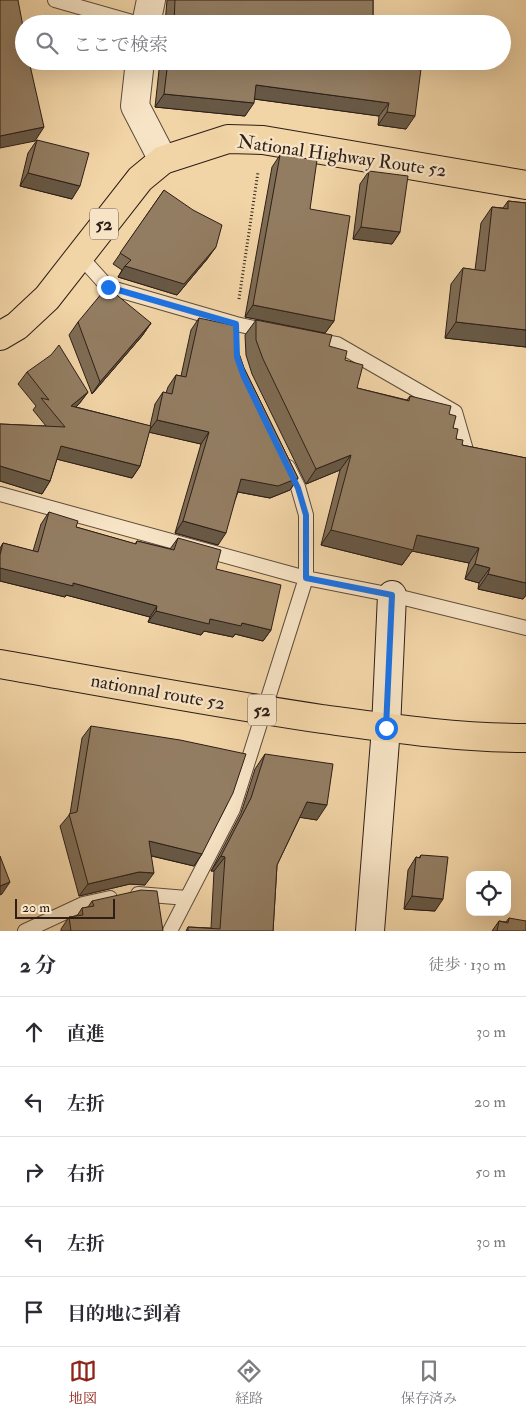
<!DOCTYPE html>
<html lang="ja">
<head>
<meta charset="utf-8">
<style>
	:root { --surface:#fff; --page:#f7f7f7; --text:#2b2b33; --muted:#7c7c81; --line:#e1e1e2; --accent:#8f2418 }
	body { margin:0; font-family:"IM FELL Double Pica","Noto Serif JP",serif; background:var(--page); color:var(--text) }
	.controls { position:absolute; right:15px; bottom:15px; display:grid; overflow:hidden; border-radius:10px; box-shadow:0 5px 20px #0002 }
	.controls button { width:45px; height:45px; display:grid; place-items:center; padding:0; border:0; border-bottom:1px solid var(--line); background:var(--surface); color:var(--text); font:25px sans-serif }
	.scale { position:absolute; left:15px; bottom:12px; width:100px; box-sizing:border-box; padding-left:5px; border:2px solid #2d1e18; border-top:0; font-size:14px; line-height:18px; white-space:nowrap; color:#2d1e18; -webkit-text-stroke:4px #f7e4c6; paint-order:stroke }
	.stop { position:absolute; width:15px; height:15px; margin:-11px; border:4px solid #1a73e8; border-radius:50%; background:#fff }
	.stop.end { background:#1a73e8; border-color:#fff; box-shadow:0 1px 5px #0008 }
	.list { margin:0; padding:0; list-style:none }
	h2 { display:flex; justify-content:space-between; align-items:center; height:65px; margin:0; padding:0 20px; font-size:21px }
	h2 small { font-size:16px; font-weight:400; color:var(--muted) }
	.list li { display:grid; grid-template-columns:32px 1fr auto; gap:15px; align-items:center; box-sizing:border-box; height:70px; padding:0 20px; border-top:1px solid var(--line) }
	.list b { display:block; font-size:19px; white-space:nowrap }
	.list em { font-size:16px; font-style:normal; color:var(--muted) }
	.icon { flex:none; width:28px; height:28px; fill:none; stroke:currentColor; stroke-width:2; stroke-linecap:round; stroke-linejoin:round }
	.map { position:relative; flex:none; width:526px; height:931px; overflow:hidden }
	.search { position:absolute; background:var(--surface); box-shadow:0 5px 20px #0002; left:15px; right:15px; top:15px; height:55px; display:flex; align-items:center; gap:12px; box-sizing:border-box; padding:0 18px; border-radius:28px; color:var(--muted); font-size:19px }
	.sheet { height:415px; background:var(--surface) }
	nav { display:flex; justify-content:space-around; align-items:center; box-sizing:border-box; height:70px; border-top:1px solid var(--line); background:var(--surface); font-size:14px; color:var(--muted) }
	nav a { display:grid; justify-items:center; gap:2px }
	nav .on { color:var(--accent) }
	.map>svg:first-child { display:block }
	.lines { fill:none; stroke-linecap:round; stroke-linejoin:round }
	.lane-casing { stroke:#5e4c3c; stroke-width:16 }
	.street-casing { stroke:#5e4c3c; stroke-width:30 }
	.secondary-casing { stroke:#2d1e18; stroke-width:30 }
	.highway-casing { stroke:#2d1e18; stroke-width:30 }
	.path { stroke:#2d1e18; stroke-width:3; stroke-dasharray:1 2.5; stroke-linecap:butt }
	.lane { stroke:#f7e4c6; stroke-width:14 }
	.street { stroke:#f7e4c6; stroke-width:28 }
	.secondary { stroke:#f7e4c6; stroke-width:28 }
	.highway { stroke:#f2d5a7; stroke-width:28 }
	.wall { fill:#7e6c54; stroke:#2d1e18 }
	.shaded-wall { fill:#675845; stroke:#2d1e18 }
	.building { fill:#937d62; stroke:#2d1e18 }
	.route { stroke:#1a73e8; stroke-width:6 }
	.labels { text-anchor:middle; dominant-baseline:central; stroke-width:4.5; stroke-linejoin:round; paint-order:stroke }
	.shield { fill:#f7e4c6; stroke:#6a594c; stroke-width:1 }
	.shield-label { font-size:18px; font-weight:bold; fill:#2d1e18 }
	.street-label { font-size:19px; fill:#2d1e18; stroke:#f7e4c6 }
</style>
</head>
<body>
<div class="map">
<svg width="526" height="931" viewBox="0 0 526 931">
	<rect width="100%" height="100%" fill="#f2d5a7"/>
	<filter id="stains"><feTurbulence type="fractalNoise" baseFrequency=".004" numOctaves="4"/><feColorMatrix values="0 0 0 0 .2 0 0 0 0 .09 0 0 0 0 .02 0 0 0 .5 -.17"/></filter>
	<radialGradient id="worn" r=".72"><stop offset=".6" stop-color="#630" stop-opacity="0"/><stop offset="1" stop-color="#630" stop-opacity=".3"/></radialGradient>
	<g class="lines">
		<g class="lane-casing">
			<path id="lane" d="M55,0L139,24
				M79,255L108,287L236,324L268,331
				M311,339L337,344L455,412L466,450
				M0,494L306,578L392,595L526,628
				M138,894L187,898
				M25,931L83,904L110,898
				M170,931L233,809L306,578V515L298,487L288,467"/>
		</g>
		<g class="street-casing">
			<path id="street" d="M146,24L151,0
				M140,61L135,106L163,160"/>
		</g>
		<g class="secondary-casing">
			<path id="secondary" d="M370,931L386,728L392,595"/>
		</g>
		<g class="highway-casing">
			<path id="highway" d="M0,336L17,326L47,298L140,179L163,160L228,139L263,140L526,185
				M0,664C107,683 214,703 322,719C389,728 458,738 526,738"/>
		</g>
		<path class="path" d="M239,299L258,172"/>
		<use href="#lane" class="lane"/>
		<use href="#street" class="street"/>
		<use href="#secondary" class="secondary"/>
		<use href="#highway" class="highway"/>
	</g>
	<path class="wall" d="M167,0H373V19L381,24H165Z
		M160,61H422L406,129L378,125L379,116L254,99L245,116L155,107Z
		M37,140L72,199L20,186L28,153Z
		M280,155L310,209L334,321L325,333L245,317L272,167Z
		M369,171L400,232L392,244L353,239L360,184Z
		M164,190L208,258L177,295L118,277L122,270L113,264Z
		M508,201L526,203V347L445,338L451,284L463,268L475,270L481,223L492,207L503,208Z
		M199,318L237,348L244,368L298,478L290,490L270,498L238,492L218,545L175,533L201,444L149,432L140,466L132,478L57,459L50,481L42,494L0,481V424L46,426L33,410L36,406L18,384L27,372L88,392L79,404L76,407L150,426L155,404L163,392L166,393L168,387L176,375L181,376L191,330Z
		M256,320L329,346L345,360L357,388L407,400L410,396L449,414L456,439L462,445L526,458V595L523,599L478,589L479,583L465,579L469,563L412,551L402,565L321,545L340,470L306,484L252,374L246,355L245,335Z
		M78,322L151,323L142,336L92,394L69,335Z
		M49,512L76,527L135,544L137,541L170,549L178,538L216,569L271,630L263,641L235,634L233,637L204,631L201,635L148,622L150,617L66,595L65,597L0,581V548L3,543L33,551L41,524Z
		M91,726L202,854L194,866L151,856L145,885L130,884L79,896L60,826L70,814L82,738Z
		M265,754L317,820L300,817L277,865L273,931H186L188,927L211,928L214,871H211L241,813L255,769Z
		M421,855L435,911L404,909L408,870L416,857L419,858Z
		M92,901L163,931H61V929L69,917L77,916L82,908L88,907Z
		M509,918L526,931H492L499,921L506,922Z"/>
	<path class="shaded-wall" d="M256,85L389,103L379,116L247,98Z
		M164,94L254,103L245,116L155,107Z
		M387,112L415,116L406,129L378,125Z
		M44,127L35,141L0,148V136Z
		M28,173L80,186L72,199L20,186Z
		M361,227L400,232L392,244L353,239Z
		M216,247L208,258L177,295L118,277L125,266Z
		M253,305L334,321L325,333L245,317Z
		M456,322L526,330V347L445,338Z
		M151,323L142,336L92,394L100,382Z
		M88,392L79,404L63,418L71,406Z
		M157,420L209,432L201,444L148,432Z
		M61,446L140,466L132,478L52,458Z
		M351,455L340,470L306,484L316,469Z
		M0,466L50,481L42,494L0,481Z
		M298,478L290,490L270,498L233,491L241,479Z
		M183,521L226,533L218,545L175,533Z
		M331,530L417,535L479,548L469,563L412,551L402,565L321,545Z
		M475,564L490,568L479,583L465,579Z
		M0,568L73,583L157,606L150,617L66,595L65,597L0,581Z
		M488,574L526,583V595L523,599L478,589Z
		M156,611L210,619L242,623L271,630L263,641L235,634L233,637L204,631L201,635L148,622Z
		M307,802L327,805L317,820L297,817Z
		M149,841L202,854L194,866L140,853Z
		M221,856L225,857L214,871H211Z
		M139,872L154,873L145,885L130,884L79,896L88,884Z
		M10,882L2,894L0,895V886Z
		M412,896L443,899L435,911L404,909Z"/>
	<path class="building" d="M0,0H18L24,32V61H29L44,127L0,136Z
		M175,0H373V19L382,20L381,24H174Z
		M168,61H422L415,116L387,112L389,103L256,85L254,103L164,94Z
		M37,140L89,153L80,186L28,173Z
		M280,155L317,160L310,209L350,216L334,321L253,305Z
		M369,171L408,176L400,232L361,227Z
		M164,190L193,210L222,225L216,247L184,284L125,266L131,260L120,253Z
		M508,201L526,203V330L456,322L463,268L485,271L492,207L508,209Z
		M107,287L151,323L100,382L78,322Z
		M199,318L236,326L237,348L244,368L298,478L278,486L241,479L226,533L183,521L209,432L157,420L163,392L172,394L176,375L186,377Z
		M256,320L332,335L329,346L347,351L345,360L363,365L357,388L409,401L410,396L451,406L449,414L456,416L453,428L458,429L456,439L463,440L462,445L526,458V583L488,574L490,568L475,564L479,548L417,535L413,550L331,530L351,455L316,469L263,359L256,340Z
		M59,345L88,392L71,406L151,426L140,466L61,446L50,481L0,466V424L65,427L41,398L49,400L27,372L51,355Z
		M49,512L78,521L76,527L136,544L137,541L174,550L178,538L221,550L216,569L281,585L271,630L242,623L241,626L210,619L209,624L156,611L157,606L73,583V586L0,568V555L3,543L38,552Z
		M91,726L180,740L246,754L233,793L202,854L149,841L154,873L139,872L88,884L69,814L77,812Z
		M265,754L333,764L327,805L307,802L277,865L273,931H188V927L220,929L225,857L221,856L251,798Z
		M421,855L448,857L443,899L412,896L416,857L420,858Z
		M0,856L10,882L0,886Z
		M141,890L157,891L163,931H71L69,917L83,915L82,908L94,906L92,901Z
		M509,918L526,921V931H497L499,921L508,923Z"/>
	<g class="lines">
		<path class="route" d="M108,287L236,324L237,357L244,377L298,488L306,515V578L392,595L386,728"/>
	</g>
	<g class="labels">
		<g class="shield">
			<rect x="90" y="208.5" width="28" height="31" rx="4"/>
			<rect x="248" y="694.5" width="28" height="31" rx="4"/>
		</g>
		<g class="shield-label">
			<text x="104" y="224">52</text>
			<text x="262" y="710">52</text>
		</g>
		<g class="street-label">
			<text transform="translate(342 156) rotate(8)">National Highway Route 52</text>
			<text transform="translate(158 692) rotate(10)">nationnal route 52</text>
		</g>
	</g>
	<rect width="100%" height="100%" filter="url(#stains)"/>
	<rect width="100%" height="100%" fill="url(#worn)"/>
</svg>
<div class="controls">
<button><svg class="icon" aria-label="locate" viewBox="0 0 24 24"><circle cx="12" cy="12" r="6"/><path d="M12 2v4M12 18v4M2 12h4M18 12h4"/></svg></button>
</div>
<div class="scale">20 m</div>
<div class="stop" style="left:386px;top:728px"></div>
<div class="stop end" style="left:108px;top:287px"></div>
<div class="search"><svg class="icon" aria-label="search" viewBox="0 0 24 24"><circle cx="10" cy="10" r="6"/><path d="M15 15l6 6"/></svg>ここで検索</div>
</div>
<section class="sheet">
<h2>2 分<small>徒歩 · 130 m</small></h2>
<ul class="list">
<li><svg class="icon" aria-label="ahead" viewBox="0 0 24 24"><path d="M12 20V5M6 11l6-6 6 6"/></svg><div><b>直進</b></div><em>30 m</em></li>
<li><svg class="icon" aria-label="left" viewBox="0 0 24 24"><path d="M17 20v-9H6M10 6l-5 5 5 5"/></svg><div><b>左折</b></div><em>20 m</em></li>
<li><svg class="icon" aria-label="right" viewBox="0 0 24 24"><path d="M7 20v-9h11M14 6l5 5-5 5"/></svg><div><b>右折</b></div><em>50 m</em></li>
<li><svg class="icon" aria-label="left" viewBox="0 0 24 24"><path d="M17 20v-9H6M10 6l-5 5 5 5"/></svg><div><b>左折</b></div><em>30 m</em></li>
<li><svg class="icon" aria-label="arrive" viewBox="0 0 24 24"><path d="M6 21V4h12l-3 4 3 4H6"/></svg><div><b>目的地に到着</b></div></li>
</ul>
</section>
<nav>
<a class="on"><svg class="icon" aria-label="map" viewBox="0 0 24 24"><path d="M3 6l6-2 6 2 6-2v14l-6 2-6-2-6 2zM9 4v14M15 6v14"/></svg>地図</a>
<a><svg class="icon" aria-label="directions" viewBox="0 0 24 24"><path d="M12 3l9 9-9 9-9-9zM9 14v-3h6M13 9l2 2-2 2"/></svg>経路</a>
<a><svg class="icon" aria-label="saved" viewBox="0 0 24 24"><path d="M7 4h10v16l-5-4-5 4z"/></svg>保存済み</a>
</nav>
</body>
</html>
